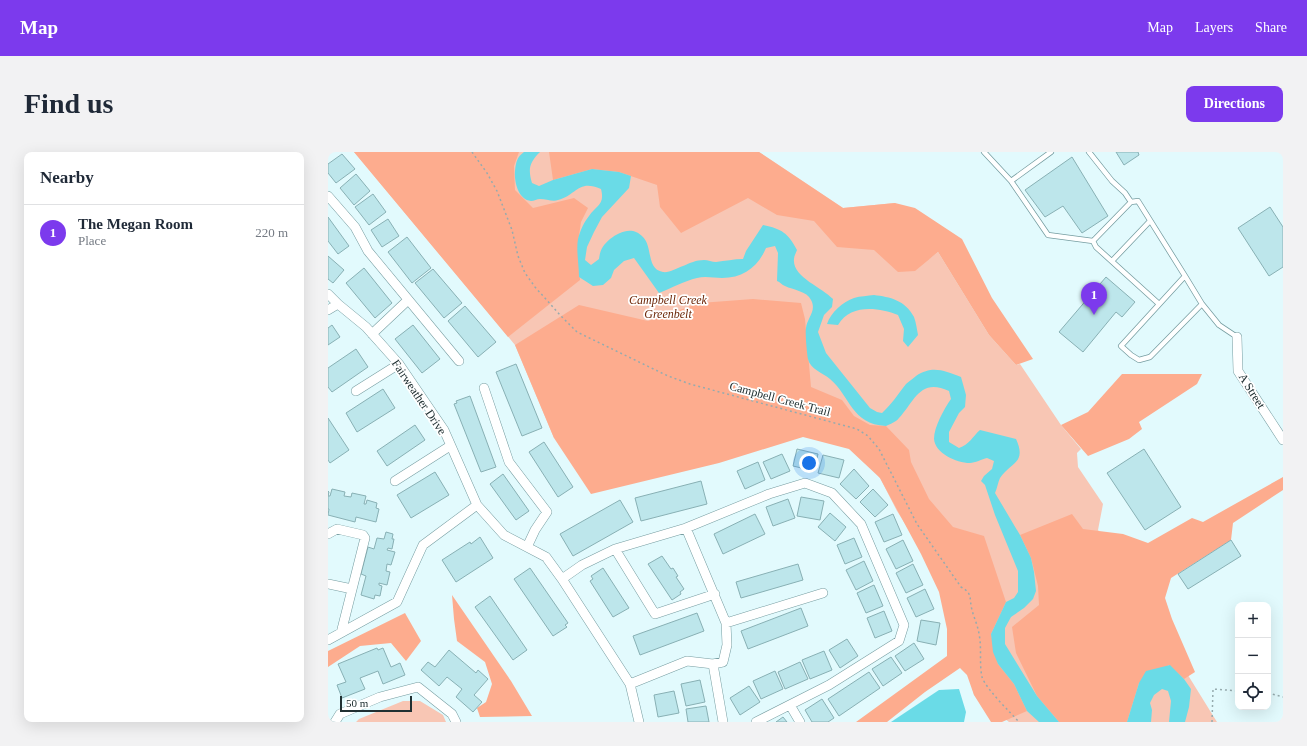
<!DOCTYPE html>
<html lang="en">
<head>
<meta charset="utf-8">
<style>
	:root { --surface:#fff; --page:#f2f2f3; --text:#1f2937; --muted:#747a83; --line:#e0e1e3; --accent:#7c3aed }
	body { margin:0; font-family:"Times New Roman",serif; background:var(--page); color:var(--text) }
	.controls { position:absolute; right:12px; bottom:12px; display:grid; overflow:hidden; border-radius:8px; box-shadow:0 4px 16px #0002 }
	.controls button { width:36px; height:36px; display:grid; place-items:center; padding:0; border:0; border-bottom:1px solid var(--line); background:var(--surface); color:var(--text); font:20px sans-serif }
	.scale { position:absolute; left:12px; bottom:10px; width:72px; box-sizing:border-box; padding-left:4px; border:2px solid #203032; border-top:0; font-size:11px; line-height:14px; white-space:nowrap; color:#203032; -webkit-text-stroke:3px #fff; paint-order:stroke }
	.you { position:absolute; left:481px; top:311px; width:14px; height:14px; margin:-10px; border:3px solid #fff; border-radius:50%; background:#1a73e8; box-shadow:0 0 0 6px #1a73e833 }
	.badge { display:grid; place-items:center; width:26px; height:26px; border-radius:50%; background:var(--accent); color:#fff; font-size:13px; font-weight:700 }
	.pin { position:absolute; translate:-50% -33px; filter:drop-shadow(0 1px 2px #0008) }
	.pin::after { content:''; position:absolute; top:21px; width:14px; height:12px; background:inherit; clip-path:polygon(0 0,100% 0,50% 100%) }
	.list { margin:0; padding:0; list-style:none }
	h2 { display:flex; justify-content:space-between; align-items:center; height:52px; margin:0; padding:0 16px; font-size:17px }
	h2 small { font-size:13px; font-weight:400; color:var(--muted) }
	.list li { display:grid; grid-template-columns:26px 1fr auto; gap:12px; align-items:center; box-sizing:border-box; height:56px; padding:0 16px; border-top:1px solid var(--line) }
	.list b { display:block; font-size:15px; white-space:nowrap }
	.list p { margin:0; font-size:13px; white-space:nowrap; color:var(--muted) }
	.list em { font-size:13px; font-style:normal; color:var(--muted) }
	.icon { flex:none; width:22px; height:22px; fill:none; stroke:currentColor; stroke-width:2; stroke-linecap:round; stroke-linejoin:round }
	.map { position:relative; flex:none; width:955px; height:570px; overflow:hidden; border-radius:8px }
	header { display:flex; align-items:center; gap:24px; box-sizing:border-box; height:56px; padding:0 20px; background:var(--accent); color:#fff }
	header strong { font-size:19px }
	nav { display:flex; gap:22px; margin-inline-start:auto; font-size:14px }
	.intro { display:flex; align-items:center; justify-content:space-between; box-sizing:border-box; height:96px; padding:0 24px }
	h1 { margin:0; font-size:28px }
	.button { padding:10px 18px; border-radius:8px; background:var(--accent); color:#fff; font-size:14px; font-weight:700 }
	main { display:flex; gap:24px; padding:0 24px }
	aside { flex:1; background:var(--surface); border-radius:8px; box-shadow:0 4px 16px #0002 }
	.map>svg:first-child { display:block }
	.green { fill:#f8c6b4 }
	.forest { fill:#fdac8e }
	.water { fill:#6adbe7 }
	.building { fill:#bde6eb; stroke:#88b0b4 }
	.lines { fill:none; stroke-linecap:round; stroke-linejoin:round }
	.lane-casing { stroke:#769da1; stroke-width:6 }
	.street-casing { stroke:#769da1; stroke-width:10 }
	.path { stroke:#96abae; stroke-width:1.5; stroke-dasharray:2 3; stroke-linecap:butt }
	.lane { stroke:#fff; stroke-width:4.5 }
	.street { stroke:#fff; stroke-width:9 }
	.labels { text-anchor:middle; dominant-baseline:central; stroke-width:3.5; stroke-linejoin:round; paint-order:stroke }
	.park-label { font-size:12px; font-style:italic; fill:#6d2708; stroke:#fff }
	.street-label { font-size:12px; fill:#203032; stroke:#fff }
</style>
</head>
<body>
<header>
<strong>Map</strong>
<nav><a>Map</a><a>Layers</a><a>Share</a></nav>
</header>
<div class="intro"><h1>Find us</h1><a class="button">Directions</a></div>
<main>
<aside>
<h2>Nearby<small></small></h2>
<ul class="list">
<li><span class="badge">1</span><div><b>The Megan Room</b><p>Place</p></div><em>220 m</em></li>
</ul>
</aside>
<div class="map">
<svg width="955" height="570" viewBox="0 0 955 570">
	<rect width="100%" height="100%" fill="#e2fafd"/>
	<path class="green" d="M26,0H431L515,56L567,51L601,107L610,100L661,183L688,213L692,212L733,273L753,297L749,301L750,315L775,352L770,378L889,570H681L646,543L620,440L569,359L552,326L527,291L480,279L226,286L187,193Z
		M75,549H92L115,563L118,570H28L31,567Z"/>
	<path class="forest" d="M26,0H191L186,14L187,38L205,56L246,46L260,56L253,70L250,91L252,128L180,185Z
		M221,0H431L515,56L567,51L587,56L634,87L664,146L705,207L688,213L661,183L610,100L587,119L570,120L546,98L509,95L486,69L449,63L420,46L353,81L332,55L329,33L291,20L264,17L225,28Z
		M425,147L473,151L477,167L483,235L514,248L526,264L542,273L558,274L581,298L583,310L601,347L625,375L656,384L678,450L663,482L670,512L686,532L699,559L674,570H663L646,543L639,523L632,516L597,540L559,570H528L619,504V477L611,440L593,402L552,326L521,297L475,285L391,311L263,342L226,286L187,193L251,153L320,169L372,151Z
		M794,222H874L869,232L811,270L814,277L801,287L760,304L733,273L760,260Z
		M955,325V338L905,371L903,388L843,426L837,446L844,467L867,520L856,527L841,513L811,531L799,570H731L709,544L688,501L684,475L711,453L710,434L703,406L692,383L744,362L755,377L795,382L820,391L864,366L875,370Z
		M124,443L183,529L204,564L152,565L149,556L158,550L164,532L157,510L129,489L126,467Z
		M77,461L93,489L78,509L63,491L32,494L0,515V499Z"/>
	<path class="water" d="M196,0H212C201,11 200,17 204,31L211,34L225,28L264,17L291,20L303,24L301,36L274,65L266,80L259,95L257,108L263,113L271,107C272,98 275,93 282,87C292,79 305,74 315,85C325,95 318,117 335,120C341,121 349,116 355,114C362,111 368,108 376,108C380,108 384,110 388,110C397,109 406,107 415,107L418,99L435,73C454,77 460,81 469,98C468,101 466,104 466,107C464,125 494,135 505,147L504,155L496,163L490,180L498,201L542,256L549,260L554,261C564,252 570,242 578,232C581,229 585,227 588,224C605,213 616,219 633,225L638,243L637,255L631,261L621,280V290L631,296C641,293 645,284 652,278L688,287C699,311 683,310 672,326C670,330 669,337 667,341L692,383L703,406L706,420L708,439L705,447L696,456L683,465L677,476V492L709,544L731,570H711L699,559L686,532L670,512L665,500L663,482L678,450L686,446L690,440V419L667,363L657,333L653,329L656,324L664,317L666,309L659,306C654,307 647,311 642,311C628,311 607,301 606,287C606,275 616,257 623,247L621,239C592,225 586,250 571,266C568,270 562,272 558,274C523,272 523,245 502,227C495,221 482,217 480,207C479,202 477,181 478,176C479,166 489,159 483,148C479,139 465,138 457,134C454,133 452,130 449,129L450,101L447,94L438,96C430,115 415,126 394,126C386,126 377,124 369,126C356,129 344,136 331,141L306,106L296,109L286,118L283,126L275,133L265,134L251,125C251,113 248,98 250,87C252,79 256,70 261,64C269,53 277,53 273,37C250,27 249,43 230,48C225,50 218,47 212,47C209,47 206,49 203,49C190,48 186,29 187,19C188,10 189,5 196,0Z
		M546,143C562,145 577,148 586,165C588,170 589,178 590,183L580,195L575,189L576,177L570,163C550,155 522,152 510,173L499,172C503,160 515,150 526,146C532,144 540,144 546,143Z
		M842,513L856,527L863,537L861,555L857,570H841L843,549L840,539L834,537L826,543L822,551L824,558L823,570H799L811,531L818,519Z
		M631,537L638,560L636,570H563L611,538Z"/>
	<path class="building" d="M788,0H810L811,3L796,13Z
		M14,2L27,17L8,31L0,21V12Z
		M744,5L780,64L754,81L735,54L717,65L697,38Z
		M28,22L42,39L26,53L12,36Z
		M45,42L58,60L41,73L27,55Z
		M942,55L955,75V115L941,124L910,76Z
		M0,65L21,94L10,102L0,89Z
		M60,67L71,84L54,95L43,78Z
		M79,85L103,116L84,131L60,100Z
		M0,104L16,118L5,131L0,127Z
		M36,116L64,151L47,166L18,131Z
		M105,117L134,151L116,166L87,131Z
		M778,125L807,150L794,165L788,160L755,200L731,180Z
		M137,154L168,190L150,205L120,169Z
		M4,173L12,185L0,193V176Z
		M85,173L112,207L94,221L67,187Z
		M28,197L40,215L4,240L0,235V216Z
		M188,212L214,276L194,284L168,220Z
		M55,237L67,256L29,280L18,261Z
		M142,244L168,315L153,320L126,252L129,251L128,249Z
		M0,266L21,298L2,311L0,308Z
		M87,273L97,288L59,314L49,299Z
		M216,290L245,335L230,345L201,300Z
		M469,297L490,302L486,319L465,314Z
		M816,297L853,355L817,378L779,321Z
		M454,302L462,319L443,327L435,310Z
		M495,303L516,308L511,326L490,321Z
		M430,310L437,328L417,337L409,319Z
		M526,317L541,334L528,347L512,332Z
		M107,320L121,343L83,366L69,343Z
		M175,322L201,359L188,368L162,332Z
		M373,329L379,352L313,369L307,346Z
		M4,337L17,340L16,344L23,345L24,341L38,344L36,352H38L39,348L49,351L48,356L51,357L48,370L28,365L27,370L0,363L1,357H0V339L1,340L0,344H2Z
		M545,337L560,353L547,365L532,350Z
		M473,345L496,349L492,368L469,364Z
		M460,347L467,366L445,374L438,355Z
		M292,348L305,370L245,404L232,382Z
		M502,361L518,375L507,389L490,375Z
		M427,362L437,382L395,402L386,382Z
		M565,362L574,383L556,390L547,370Z
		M58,380L65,382L64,387H66L64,397L60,396L59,398L67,400L63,413L59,412L58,419L62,420L59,433L51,431V433L54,434L52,444L47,443L46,447L33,443L38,424L33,422L40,395L46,397L49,386L56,387Z
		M152,385L165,406L128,430L114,408L142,390L143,392Z
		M526,386L534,405L517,412L509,393Z
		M575,388L585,409L568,417L558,397Z
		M903,388L913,404L860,437L850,422Z
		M334,404L343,417L345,416L350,424L348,425L356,437L352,440L353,442L344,448L320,412Z
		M536,409L545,429L528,438L518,418Z
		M470,412L475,428L413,446L408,430Z
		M585,412L595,433L578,441L568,421Z
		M202,416L240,471L237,473L239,475L225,484L186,427Z
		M275,416L301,456L285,465L262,429L265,427L263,424Z
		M546,433L555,454L538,461L529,441Z
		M597,437L606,457L588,465L579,446Z
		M162,444L199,498L185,508L147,455Z
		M473,456L480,474L420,497L413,479Z
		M556,459L564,479L547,486L539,466Z
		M369,461L376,479L312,503L305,484Z
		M593,468L612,471L608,493L589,489Z
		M519,487L530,504L512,516L501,498Z
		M586,491L596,507L577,519L567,504Z
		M49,496L50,498L55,496L63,515L72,511L77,523L55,532L50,519L32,526L37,537L14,546L9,533L18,530L10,512Z
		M121,498L148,521L150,518L160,527L146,543L154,550L145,560L128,545L134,537L119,525L111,534L93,518L100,510L107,515Z
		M496,499L504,518L482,527L474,508Z
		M563,505L574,521L555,534L544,517Z
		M472,510L480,527L457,537L450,520Z
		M447,519L455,537L433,547L425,529Z
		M541,520L552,536L511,564L500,547Z
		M372,528L377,550L358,554L353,532Z
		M421,534L432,550L412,563L402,546Z
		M346,539L351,561L330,565L326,543Z
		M494,547L506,566L500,570H484L477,558Z
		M378,554L381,570H360L358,557Z
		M455,565L459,570H448Z"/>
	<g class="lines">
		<g class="lane-casing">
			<path id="lane" d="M656,0L683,29
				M723,0L683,29L720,83L765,89
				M761,0L784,29L797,41L803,50
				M784,109L822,69
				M831,152L768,95L765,89L803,50L810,49L857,124
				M874,152L857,124L793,194L803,203L811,208L822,205L874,152L891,173L909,185"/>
		</g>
		<g class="street-casing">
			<path id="street" d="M0,44L27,75L40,99L131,209
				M0,142L10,152L38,175L71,212L116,278L149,353L176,383L218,405L234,427L302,532L311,570
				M0,158L10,152
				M44,182L80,148
				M909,185L910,219L955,288
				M156,236L181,310L219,360L207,378L199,395
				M28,239L71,212
				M67,329L122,294
				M358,376L398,471L399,493L395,510L385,512
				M0,382L9,377L35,383L37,386L13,481
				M287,397L327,462L387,442
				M234,427L254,413L287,397L358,376L441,342L477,331L504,341L533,372L576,473L571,489L501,533L428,570
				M0,432L24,437
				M398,471L495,441
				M0,488L69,450L95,393L149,353
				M302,532L359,509L385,512L395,570
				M462,553L472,570
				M7,570L12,562L52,545L90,535L124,562L128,570"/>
		</g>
		<path class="path" d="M144,0L159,21L169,39L184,78L190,104L197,121L207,135L232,163L249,180L340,224L362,232L529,277L540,284L551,297L589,372L633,435C645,441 641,447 644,458C646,466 650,474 651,482C654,496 651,511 654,525C658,537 682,560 691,570
			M940,541L955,545
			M884,570L885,537L910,539"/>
		<use href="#lane" class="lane"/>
		<use href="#street" class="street"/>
	</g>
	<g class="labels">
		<g class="park-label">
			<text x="340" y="148">Campbell Creek<tspan x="340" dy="14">Greenbelt</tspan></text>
		</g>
		<g class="street-label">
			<text transform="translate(924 239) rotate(58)">A Street</text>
			<text transform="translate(91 245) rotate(56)">Fairweather Drive</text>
			<text transform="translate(452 247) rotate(15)">Campbell Creek Trail</text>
		</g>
	</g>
</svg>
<div class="controls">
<button>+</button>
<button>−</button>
<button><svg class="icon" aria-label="locate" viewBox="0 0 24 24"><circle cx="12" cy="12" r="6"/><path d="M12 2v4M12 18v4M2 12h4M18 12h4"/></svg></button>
</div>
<div class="scale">50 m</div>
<div class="you"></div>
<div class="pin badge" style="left:766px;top:163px">1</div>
</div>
</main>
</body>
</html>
